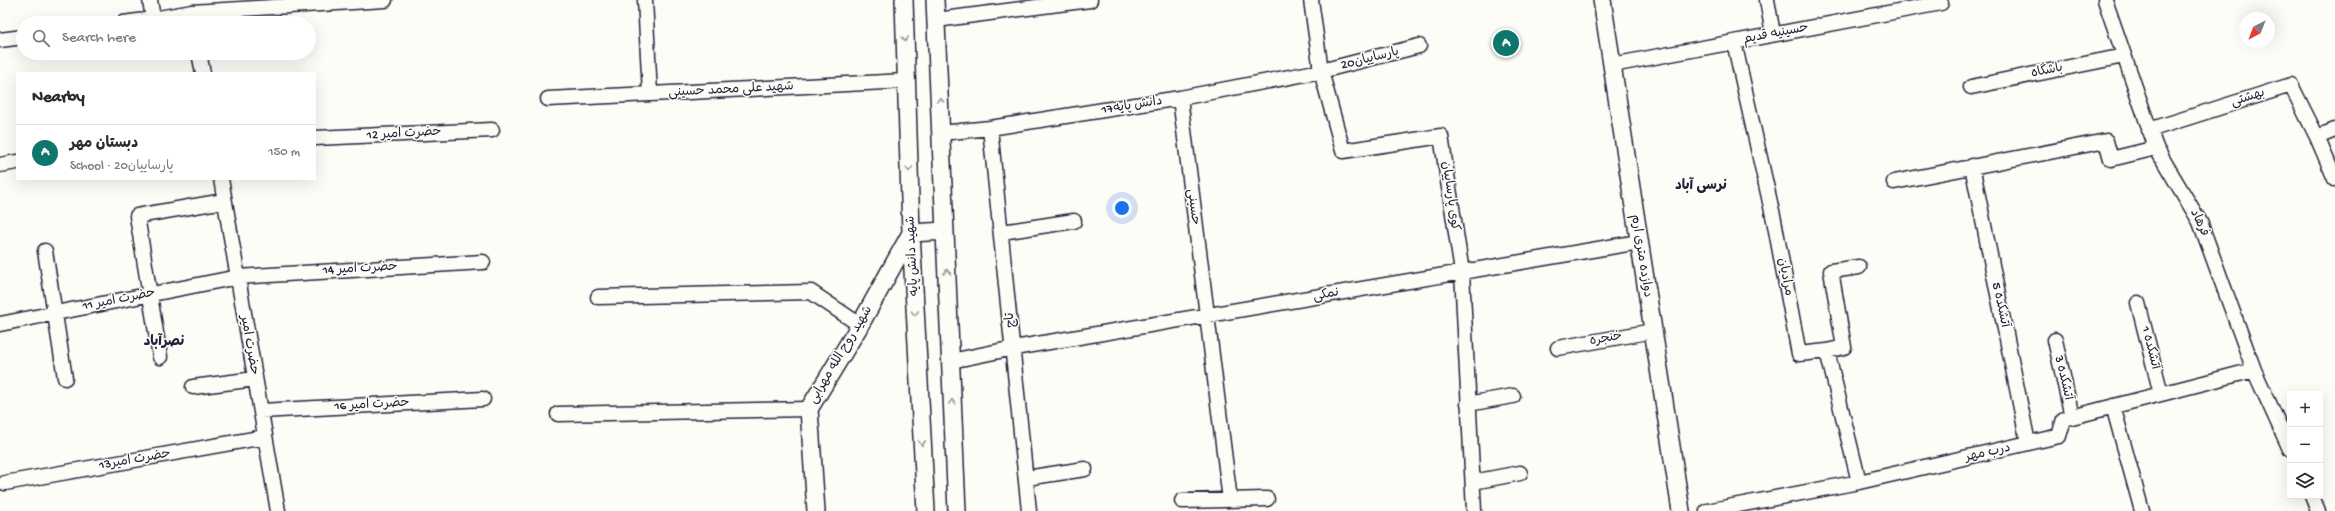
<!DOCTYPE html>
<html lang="en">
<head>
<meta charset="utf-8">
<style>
	:root { --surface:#fff; --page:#f7f7f7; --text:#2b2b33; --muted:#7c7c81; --line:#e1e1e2; --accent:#0f766e }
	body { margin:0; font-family:"Gochi Hand","Playpen Sans Arabic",sans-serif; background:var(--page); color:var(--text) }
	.controls { position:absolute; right:12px; bottom:12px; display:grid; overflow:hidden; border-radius:0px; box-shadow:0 4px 16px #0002 }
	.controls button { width:36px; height:36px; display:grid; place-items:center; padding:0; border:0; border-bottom:1px solid var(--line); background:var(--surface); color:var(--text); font:20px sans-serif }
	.compass { position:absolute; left:2239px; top:12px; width:36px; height:36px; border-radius:50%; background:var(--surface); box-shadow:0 4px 16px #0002; rotate:222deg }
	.you { position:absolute; left:1122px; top:208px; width:14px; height:14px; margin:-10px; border:3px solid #fff; border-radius:50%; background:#1a73e8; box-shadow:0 0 0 6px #1a73e833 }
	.badge { display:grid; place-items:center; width:26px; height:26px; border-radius:50%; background:var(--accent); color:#fff; font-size:13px; font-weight:700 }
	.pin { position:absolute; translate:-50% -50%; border:2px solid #fff; box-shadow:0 1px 4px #0006 }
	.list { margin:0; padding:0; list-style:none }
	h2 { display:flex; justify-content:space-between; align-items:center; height:52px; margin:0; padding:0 16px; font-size:17px }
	h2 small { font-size:13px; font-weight:400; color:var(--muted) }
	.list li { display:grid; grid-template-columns:26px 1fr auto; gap:12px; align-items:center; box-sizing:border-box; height:56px; padding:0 16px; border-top:1px solid var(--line) }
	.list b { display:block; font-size:15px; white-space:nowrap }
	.list p { margin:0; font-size:13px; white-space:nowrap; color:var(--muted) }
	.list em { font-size:13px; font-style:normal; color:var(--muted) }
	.icon { flex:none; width:22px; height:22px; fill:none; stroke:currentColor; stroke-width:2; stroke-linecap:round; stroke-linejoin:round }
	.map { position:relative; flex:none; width:2335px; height:511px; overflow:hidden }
	.search { position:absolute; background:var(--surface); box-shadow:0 4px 16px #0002; left:16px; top:16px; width:300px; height:44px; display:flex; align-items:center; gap:10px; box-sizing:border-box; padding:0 14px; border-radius:22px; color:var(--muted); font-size:15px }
	.panel { position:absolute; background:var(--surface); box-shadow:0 4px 16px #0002; left:16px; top:72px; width:300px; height:108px; border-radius:0px }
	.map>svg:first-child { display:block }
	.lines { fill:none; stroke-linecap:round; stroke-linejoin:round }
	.minor-casing { stroke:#22223b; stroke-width:17 }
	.tertiary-casing { stroke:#22223b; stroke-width:20 }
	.minor { stroke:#fdfcf7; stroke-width:14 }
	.tertiary { stroke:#fdfcf7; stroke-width:17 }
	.oneway { stroke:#9a9aa2 }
	.labels { text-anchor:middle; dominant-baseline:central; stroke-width:3; stroke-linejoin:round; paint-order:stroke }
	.street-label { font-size:13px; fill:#22223b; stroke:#fdfcf7 }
	.neighbourhood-label { font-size:14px; font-weight:bold; fill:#22223b; stroke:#fdfcf7 }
</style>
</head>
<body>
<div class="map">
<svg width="2335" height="511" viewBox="0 0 2335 511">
	<rect width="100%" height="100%" fill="#fdfcf7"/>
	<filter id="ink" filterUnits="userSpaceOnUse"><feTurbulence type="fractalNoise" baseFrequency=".025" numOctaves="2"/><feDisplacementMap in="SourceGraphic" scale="8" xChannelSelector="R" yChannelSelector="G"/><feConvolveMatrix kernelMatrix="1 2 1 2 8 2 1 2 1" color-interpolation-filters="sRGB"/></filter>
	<g filter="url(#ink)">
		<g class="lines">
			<g class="minor-casing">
				<path id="minor" d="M150,0L153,19L192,12L194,23
					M645,0L650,94L906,81
					M1311,0L1321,71L1343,151L1441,136L1462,272L1474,511
					M1767,0L1773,34
					M2105,0L2156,148L2200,222L2254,370L2290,449
					M192,12L385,0
					M936,20L1090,0
					M123,23L153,19
					M0,40L23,37
					M1734,42L1774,220L1799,354L1827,351L1859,482
					M199,53L203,73
					M1612,65L1941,3L1940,0
					M1971,87L2124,56
					M1180,98L1230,500
					M548,99L650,94
					M990,128L1029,511
					M2149,130L2291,85L2317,137L2335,179
					M941,133L990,128L1180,98L1321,71L1419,46
					M2317,137L2335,130
					M315,138L492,130
					M0,165L17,162
					M1972,166L2028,443
					M221,179L278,511
					M1894,182L2106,141L2111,159L2156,148
					M1002,232L1074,221
					M45,251L65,378
					M598,297L811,292L860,325
					M2138,303L2161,394
					M0,324L238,277L483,262
					M2055,340L2072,417
					M1558,348L1653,331
					M1827,351L1844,347L1831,271L1859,267
					M160,357L137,216L224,201
					M951,361L1014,348L1639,242
					M193,387L255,379
					M1468,404L1513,396
					M2113,406L2142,511
					M261,411L483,399
					M558,414L809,409
					M1026,478L1085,469
					M1473,482L1520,473
					M5,483L265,437
					M2312,496L2318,511
					M1182,501L1267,499
					M1707,511L1859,482L2059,436L2064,419L2254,370"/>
			</g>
			<g class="tertiary-casing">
				<path id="tertiary" d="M904,0L911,233L926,511
					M935,0L957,511
					M1602,0L1681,511
					M816,511L809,409L860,325L911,233L945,231"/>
			</g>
			<use href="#minor" class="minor"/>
			<use href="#tertiary" class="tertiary"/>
		</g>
		<defs><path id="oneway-chevron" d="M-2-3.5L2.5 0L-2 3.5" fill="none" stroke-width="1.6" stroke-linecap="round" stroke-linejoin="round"/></defs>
		<g class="oneway">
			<use href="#oneway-chevron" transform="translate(905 39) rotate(88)"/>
			<use href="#oneway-chevron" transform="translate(940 100) rotate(-92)"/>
			<use href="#oneway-chevron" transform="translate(909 169) rotate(88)"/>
			<use href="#oneway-chevron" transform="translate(947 272) rotate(-92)"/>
			<use href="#oneway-chevron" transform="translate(915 313) rotate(87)"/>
			<use href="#oneway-chevron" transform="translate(952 402) rotate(-92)"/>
			<use href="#oneway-chevron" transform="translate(922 443) rotate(87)"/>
		</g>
	</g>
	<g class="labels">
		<g class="street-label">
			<text transform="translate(1776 34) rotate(-11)">حسینیه قدیم</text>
			<text transform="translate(1370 59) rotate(-14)">پارساییان20</text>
			<text transform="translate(2047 71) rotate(-11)">باشگاه</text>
			<text transform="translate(731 90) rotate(-3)">شهید علی محمد حسینی</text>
			<text transform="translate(2248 98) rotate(-18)">بهشتی</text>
			<text transform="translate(1132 106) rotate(-9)">دانش پایه17</text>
			<text transform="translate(404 134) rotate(-3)">حضرت امیر 12</text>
			<text transform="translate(1450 196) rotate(82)">کوی پارساییان</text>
			<text transform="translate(1193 207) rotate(83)">حسینی</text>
			<text transform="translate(2199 223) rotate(65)">فرهاد</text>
			<text transform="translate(913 256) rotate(-93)">شهید دانش پایه</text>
			<text transform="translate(1641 256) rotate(81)">دوازده متری ارم</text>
			<text transform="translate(360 269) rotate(-3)">حضرت امیر 14</text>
			<text transform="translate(1785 277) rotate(79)">مرادیان</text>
			<text transform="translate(1326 295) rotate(-10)">نمکی</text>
			<text transform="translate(119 300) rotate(-11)">حضرت امیر 11</text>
			<text transform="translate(2000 305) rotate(78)">آتشکده 5</text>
			<text transform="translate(1011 320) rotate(-96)">تاچ</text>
			<text transform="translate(1606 339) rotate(-10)">خنجره</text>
			<text transform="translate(249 345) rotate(80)">حضرت امیر</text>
			<text transform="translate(2150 348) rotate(76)">آتشکده 1</text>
			<text transform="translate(841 355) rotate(-59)">شهید روح الله مهرابی</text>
			<text transform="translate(2063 378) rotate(77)">آتشکده 3</text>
			<text transform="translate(372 405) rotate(-3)">حضرت امیر 16</text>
			<text transform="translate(1988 453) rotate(-13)">درب مهر</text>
			<text transform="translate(135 460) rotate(-10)">حضرت امیر13</text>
		</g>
		<g class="neighbourhood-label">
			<text x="1701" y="186">نرسی آباد</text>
			<text x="164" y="342">نصرآباد</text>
		</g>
	</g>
</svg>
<div class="controls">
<button>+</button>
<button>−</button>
<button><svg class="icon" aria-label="layers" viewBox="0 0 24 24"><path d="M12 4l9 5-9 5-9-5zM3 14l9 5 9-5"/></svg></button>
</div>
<svg class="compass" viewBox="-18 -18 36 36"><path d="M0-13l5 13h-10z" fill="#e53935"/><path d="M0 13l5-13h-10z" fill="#7c7c81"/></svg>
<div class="you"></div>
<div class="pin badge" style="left:1506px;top:43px">A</div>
<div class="search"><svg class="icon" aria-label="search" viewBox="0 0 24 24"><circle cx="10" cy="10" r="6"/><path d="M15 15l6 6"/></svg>Search here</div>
<section class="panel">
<h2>Nearby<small></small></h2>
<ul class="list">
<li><span class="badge">A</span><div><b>دبستان مهر</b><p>School · پارساییان20</p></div><em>150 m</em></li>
</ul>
</section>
</div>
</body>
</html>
